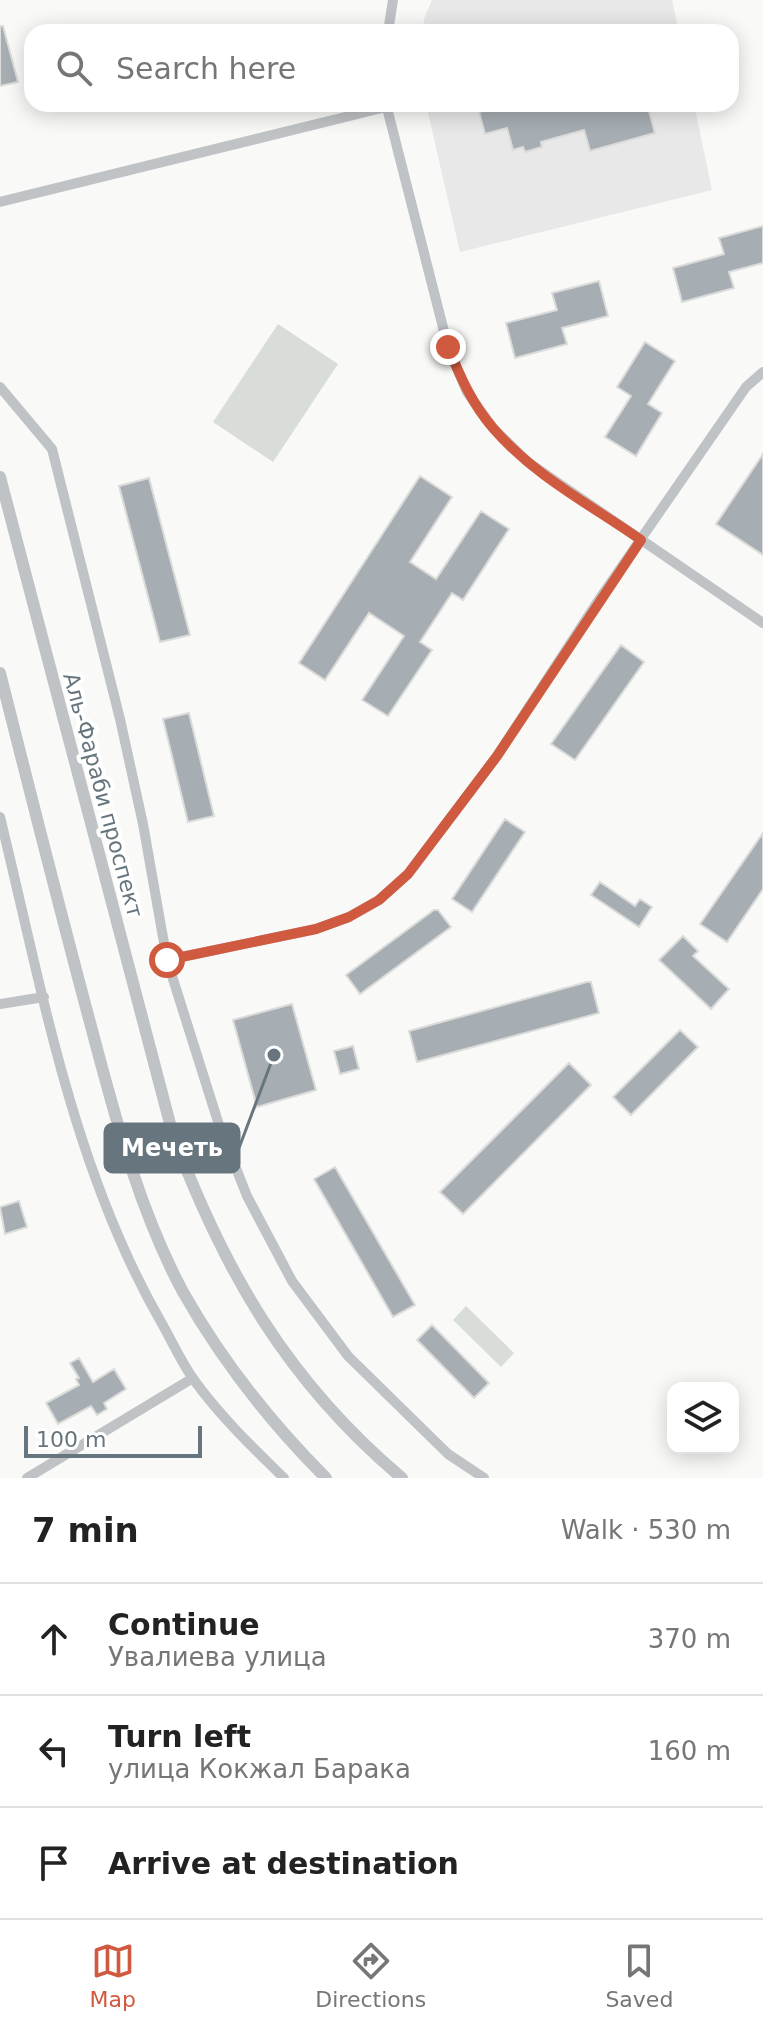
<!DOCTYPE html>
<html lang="en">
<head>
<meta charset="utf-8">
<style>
	:root { --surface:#fff; --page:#f2f2f2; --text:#222; --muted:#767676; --line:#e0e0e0; --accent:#d05a40 }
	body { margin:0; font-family:"DejaVu Sans",sans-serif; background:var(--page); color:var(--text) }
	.controls { position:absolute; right:24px; bottom:24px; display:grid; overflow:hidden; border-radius:16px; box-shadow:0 4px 20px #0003 }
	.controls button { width:72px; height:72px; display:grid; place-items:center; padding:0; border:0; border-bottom:2px solid var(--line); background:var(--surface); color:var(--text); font:40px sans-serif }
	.scale { position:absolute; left:24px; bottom:20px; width:178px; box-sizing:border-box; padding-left:8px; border:4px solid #67767e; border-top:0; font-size:22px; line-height:28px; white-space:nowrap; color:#67767e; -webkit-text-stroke:6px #fff; paint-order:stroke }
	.stop { position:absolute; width:24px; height:24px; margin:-18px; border:6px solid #d05a40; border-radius:50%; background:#fff }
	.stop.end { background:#d05a40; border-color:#fff; box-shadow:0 2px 8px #0008 }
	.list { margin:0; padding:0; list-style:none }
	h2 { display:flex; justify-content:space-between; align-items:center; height:104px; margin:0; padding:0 32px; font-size:34px }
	h2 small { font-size:26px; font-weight:400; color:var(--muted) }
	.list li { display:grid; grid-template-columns:52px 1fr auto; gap:24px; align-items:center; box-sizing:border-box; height:112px; padding:0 32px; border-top:2px solid var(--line) }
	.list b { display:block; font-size:30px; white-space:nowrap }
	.list p { margin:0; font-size:26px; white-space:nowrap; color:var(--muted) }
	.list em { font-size:26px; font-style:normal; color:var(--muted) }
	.icon { flex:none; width:44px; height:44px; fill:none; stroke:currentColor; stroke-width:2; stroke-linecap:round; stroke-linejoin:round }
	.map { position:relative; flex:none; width:763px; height:1478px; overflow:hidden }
	.search { position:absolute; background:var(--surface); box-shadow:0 4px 20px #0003; left:24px; right:24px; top:24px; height:88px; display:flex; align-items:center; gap:20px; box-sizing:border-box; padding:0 28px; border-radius:24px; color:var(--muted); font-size:30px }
	.sheet { height:440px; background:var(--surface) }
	nav { display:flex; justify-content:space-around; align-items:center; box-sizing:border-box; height:112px; border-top:2px solid var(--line); background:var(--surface); font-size:22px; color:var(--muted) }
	nav a { display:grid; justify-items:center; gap:4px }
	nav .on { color:var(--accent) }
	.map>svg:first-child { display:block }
	.built { fill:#e7e8e7 }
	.green { fill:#d9ddd7 }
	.building { fill:#a7aeb3; stroke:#dbdbd9; stroke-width:2 }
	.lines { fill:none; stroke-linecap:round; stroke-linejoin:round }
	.minor { stroke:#bfc3c6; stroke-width:10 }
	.tertiary { stroke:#bfc3c6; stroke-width:12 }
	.route { stroke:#d05a40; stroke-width:10 }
	.labels { text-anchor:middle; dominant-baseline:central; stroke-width:8; stroke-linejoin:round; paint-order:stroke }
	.street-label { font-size:22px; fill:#67767e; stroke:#fff }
	.leader { fill:none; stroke:#67767e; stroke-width:3 }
	.callout-dot { fill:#67767e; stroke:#fff; stroke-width:3 }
	.callout { fill:#67767e; stroke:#67767e; stroke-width:3 }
	.callout-label { font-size:24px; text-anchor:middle; font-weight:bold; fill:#fff }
</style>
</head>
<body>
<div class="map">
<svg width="763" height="1478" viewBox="0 0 763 1478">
	<rect width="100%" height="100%" fill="#f9f9f7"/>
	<path class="built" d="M432,0H672L679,32H423L424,19Z
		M426,104H694L712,190L460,252Z"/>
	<path class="green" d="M278,324L338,364L273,462L213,422Z
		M466,1306L514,1353L501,1367L453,1320Z"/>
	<path class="building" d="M0,26H3L18,82L0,86Z
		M500,104H647L655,133L590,151L584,130L541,142L542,147L525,152L523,147L513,150L507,128L485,134L479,112L501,106Z
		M763,226V263L729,272L734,288L682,302L673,268L724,254L719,238Z
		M599,281L608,316L562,328L567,344L515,358L506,323L557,310L552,293Z
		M645,342L675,361L648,404L662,413L636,456L605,437L631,396L617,387Z
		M763,454V555L716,524Z
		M420,476L452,497L410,562L436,579L481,511L509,529L463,600L452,593L420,642L432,650L388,716L362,700L404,636L369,613L325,680L299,663Z
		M149,478L190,635L160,642L119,486Z
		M621,645L644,662L575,760L551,744Z
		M189,713L214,816L188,822L163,719Z
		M505,819L525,832L472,912L452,899Z
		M763,833V889L727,942L700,924Z
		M600,882L635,906L640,899L652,907L639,927L591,895Z
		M434,910H438L451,927L360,994L346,975Z
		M683,936L698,951L693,956L729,989L711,1009L659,960Z
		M587,982H591L599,1013L417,1062L409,1031Z
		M292,1004L316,1090L257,1107L233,1020Z
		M680,1030L698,1047L631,1115L613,1097Z
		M353,1046L359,1069L340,1074L334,1051Z
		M569,1063L591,1085L463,1214L440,1192Z
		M335,1167L415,1305L393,1317L314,1179Z
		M19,1201L27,1227L5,1234L0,1207Z
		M432,1325L489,1383L474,1398L417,1340Z
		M79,1358L93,1382L114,1369L126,1389L104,1403L107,1409L97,1415L91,1406L58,1424L46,1403L79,1385L76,1379L79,1378L70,1363Z"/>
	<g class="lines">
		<path class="minor" d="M388,32L393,0
			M386,104L448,347L467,392L493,428L529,463L763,623
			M0,202L386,107
			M0,387L52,449L120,719L143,824L167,960L219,1125L247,1196L292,1281L348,1356L448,1454L484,1478
			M0,817C42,988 72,1167 161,1322C172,1341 181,1362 194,1380C220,1416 252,1447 284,1478
			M167,960L316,929L349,917L379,900L408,874L497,756L600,598L746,387L763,372
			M0,1004L44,997
			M27,1478L193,1378"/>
		<path class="tertiary" d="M0,477L173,1135C225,1273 288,1382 402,1478
			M0,673C30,792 60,911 92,1030C116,1120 139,1210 183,1292C222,1361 270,1422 326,1478"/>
	</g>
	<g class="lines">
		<path class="route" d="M167,960L316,929L349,917L379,900L408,874L497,756L641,540C591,505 533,475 493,428C472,404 460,376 448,347"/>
	</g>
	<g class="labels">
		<g class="street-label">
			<text transform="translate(103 795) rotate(75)">Аль-Фараби проспект</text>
		</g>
	</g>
	<path class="leader" d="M274 1055L239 1148"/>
	<circle class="callout-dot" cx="274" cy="1055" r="8"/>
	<rect class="callout" x="105" y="1124" width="134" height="48" rx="8"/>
	<g class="callout-label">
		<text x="172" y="1156">Мечеть</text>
	</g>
</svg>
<div class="controls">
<button><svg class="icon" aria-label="layers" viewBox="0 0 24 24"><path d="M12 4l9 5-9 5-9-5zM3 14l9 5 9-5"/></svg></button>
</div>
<div class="scale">100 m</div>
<div class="stop" style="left:167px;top:960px"></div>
<div class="stop end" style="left:448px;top:347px"></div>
<div class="search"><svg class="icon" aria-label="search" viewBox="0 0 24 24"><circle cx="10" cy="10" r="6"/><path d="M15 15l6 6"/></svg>Search here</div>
</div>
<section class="sheet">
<h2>7 min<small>Walk · 530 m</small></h2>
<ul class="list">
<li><svg class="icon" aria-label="ahead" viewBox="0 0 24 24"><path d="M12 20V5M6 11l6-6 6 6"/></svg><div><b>Continue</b><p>Увалиева улица</p></div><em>370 m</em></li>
<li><svg class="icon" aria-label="left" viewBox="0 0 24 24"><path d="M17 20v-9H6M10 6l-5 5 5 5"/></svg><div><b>Turn left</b><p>улица Кокжал Барака</p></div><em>160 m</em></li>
<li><svg class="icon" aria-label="arrive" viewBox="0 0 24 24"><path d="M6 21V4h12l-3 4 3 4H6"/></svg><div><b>Arrive at destination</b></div></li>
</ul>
</section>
<nav>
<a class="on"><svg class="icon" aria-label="map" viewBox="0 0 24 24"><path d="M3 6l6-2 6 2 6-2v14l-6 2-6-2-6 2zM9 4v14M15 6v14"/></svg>Map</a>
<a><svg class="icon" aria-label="directions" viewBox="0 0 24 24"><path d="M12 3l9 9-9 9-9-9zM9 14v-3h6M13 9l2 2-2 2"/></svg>Directions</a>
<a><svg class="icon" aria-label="saved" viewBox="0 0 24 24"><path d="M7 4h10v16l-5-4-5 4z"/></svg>Saved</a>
</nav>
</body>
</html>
